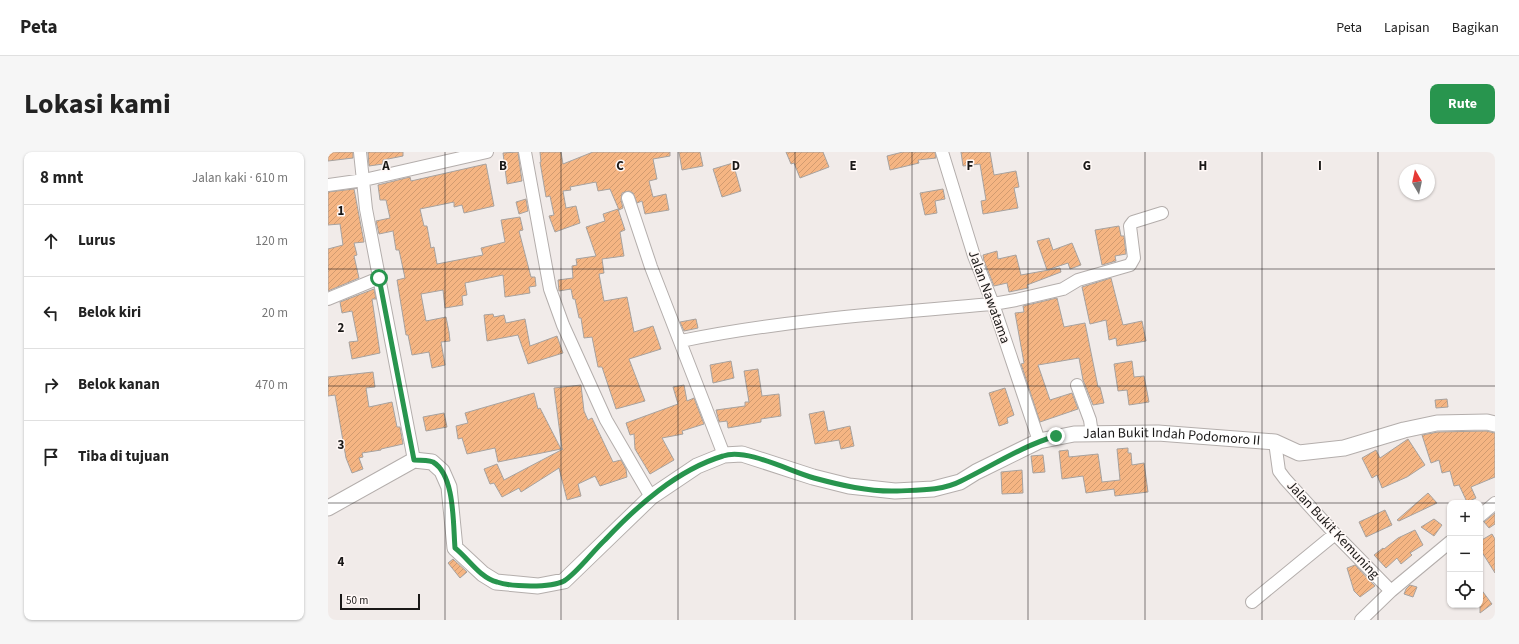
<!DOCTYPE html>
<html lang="id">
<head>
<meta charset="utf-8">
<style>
	:root { --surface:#fff; --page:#f6f6f6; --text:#222; --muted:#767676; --line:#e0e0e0; --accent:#28954e }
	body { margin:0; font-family:"Source Sans 3",sans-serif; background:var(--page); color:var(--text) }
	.controls { position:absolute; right:12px; bottom:12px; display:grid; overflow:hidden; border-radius:8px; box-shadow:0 1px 3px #0004 }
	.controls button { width:36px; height:36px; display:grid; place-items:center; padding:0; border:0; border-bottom:1px solid var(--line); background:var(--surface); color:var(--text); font:20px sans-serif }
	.compass { position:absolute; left:1071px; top:12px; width:36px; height:36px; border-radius:50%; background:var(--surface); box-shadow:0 1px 3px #0004; rotate:351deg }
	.scale { position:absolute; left:12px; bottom:10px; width:80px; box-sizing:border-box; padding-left:4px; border:2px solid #1a1817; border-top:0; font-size:11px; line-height:14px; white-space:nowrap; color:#1a1817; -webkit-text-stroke:3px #fff8f6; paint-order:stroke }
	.stop { position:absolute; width:12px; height:12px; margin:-9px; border:3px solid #28954e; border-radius:50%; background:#fff }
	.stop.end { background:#28954e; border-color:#fff; box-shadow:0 1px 4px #0008 }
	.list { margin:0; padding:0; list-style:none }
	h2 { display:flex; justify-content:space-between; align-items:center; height:52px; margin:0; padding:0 16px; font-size:17px }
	h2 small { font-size:13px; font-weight:400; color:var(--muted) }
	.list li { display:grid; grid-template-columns:26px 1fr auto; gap:12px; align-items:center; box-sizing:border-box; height:72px; padding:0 16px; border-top:1px solid var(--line) }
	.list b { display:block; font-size:15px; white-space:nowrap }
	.list em { font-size:13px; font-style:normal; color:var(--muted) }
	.icon { flex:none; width:22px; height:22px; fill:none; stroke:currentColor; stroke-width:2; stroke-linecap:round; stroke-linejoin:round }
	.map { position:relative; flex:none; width:1167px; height:468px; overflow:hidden; border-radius:8px }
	header { display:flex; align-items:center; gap:24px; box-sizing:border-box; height:56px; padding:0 20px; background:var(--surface); border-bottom:1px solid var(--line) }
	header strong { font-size:19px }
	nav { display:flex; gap:22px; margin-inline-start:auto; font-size:14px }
	.intro { display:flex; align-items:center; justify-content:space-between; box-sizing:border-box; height:96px; padding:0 24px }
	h1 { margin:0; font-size:28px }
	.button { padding:10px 18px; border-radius:8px; background:var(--accent); color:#fff; font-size:14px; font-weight:700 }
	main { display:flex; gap:24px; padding:0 24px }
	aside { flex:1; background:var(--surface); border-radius:8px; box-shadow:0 1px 3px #0004 }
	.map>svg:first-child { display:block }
	.building { fill:url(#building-hatch); stroke:#a7a29f }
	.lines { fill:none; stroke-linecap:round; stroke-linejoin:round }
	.minor-casing { stroke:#b4aeac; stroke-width:14 }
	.tertiary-casing { stroke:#b4aeac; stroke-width:17 }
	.minor { stroke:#fff; stroke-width:12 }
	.tertiary { stroke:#fff; stroke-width:15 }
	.route { stroke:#28954e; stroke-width:5 }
	.grid { fill:none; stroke:#1a1817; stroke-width:1; stroke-opacity:0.55 }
	.labels { text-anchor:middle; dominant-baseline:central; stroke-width:3; stroke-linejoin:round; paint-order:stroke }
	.street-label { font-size:14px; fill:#1a1817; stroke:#fff8f6 }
	.grid-label { font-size:13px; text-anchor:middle; font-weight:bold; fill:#1a1817; stroke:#fff8f6; stroke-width:3; stroke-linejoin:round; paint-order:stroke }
</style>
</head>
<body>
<header>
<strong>Peta</strong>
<nav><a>Peta</a><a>Lapisan</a><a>Bagikan</a></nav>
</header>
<div class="intro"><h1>Lokasi kami</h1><a class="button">Rute</a></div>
<main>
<aside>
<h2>8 mnt<small>Jalan kaki · 610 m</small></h2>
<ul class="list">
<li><svg class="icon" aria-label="ahead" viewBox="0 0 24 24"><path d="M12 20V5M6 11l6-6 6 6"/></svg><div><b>Lurus</b></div><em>120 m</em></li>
<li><svg class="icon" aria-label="left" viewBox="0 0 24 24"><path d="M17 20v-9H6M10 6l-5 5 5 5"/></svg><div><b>Belok kiri</b></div><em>20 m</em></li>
<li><svg class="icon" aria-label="right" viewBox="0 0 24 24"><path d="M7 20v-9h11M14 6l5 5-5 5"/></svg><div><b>Belok kanan</b></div><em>470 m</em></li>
<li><svg class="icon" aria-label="arrive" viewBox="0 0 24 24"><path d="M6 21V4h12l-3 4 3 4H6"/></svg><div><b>Tiba di tujuan</b></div></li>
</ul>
</aside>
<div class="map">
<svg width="1167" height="468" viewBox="0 0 1167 468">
	<defs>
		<pattern id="building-hatch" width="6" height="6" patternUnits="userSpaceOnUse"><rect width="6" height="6" fill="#f5b583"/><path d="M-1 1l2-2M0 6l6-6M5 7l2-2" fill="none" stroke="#d19b70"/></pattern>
	</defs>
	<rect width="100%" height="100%" fill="#f1ebe9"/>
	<path class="building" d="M0,0H25V6L0,9Z
		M40,0H75V4L55,8V12L41,14Z
		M190,0L194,29L179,32L175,1Z
		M212,0H233L235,12L265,0H342V4L325,7L329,27L321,29L325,45L338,42L341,58L317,62L314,49L309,51L305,41L301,39L294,41L293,48L295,56L291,58L282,37L270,39L268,30L242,35L243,38L235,39L238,56L248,54L252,71L227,80L221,64L226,63L222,44L218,45L212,10H213Z
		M351,0H372L375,14L354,18Z
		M458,0H495L501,15L472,26L466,11L463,12Z
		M575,0H607L608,6L590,8L591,11L562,18L559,4Z
		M633,0H662L666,23L688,19L691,35L686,36L690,56L655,62L653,49L658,48L652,12L635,14Z
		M405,11L413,39L394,45L385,17Z
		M158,12L166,54L136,61L134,53L126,55V50L92,57L96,74H99L103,96L106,95L109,112L155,103L153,96L177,90L173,68L192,65L195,78L191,79L203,125H207L208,134L201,135L202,141L177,145L175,123L137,131L139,143L134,144L135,153L117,156L115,138L93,142L98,169L118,165L121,180L122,189L113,190L117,213L104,216L101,200L84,203L80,183H78L69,128L77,126L71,98H68L65,79L51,82L48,69L62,66L58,48H52L50,33L82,25L83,29Z
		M26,37L36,90L26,91L29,103L26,104L31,126L0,139V97L15,93L12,72L0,73V40Z
		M615,37L617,47L607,49L609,61L597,63L592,41Z
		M198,47L200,59L191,62L188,50Z
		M290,57L297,78L292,80L296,104L274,107L276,121L271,122L276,149L299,145L306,180L325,174L333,197L301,207L317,249L288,257L274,215H270L264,185L256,186L253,166H251L247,147H245L243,137L231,139L230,128L245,126L244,114L249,113L248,107L268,104L258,75L277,69L275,62Z
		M791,74L793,84H796L798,102L787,104L788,109L774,113L767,78Z
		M721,86L725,98L744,91L753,113L742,117L740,111L719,118L709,89Z
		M669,99L670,107L688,103L693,123L732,116L733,120L699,133L700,136L681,140L679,131L666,134L656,109L655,103Z
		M783,126L795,173L814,169L818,189L789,194L788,186L781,188L778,168L762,172L754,135Z
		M46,137L48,147H44L52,201L24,207L21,190L30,189L24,159L14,161L12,150Z
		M729,146L736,175L757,171L770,235H772L776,251L765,253L755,228L751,206L710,213L722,248L744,241L750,257L712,270L693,212L696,211L687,161L696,160L695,154Z
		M165,162L166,165L176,163L178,171L197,167L202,194L229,184L235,201L200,212L190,183L159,189L156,163Z
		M368,167L370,176L356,179L352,170Z
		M403,209L406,226L385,231L382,213Z
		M804,209L806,225L816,224L821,250L801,253L799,238L790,239L786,212Z
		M430,217L434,244L451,242L453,264L433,267V270L400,276L399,269L391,270L388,258L417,254V250H421L416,219Z
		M45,220L47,235L38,236L41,255L64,250L69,275H72L75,292L53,297V298L34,301L35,305L31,306L35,317L24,321L18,306L7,243L0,244V225Z
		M253,233L256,259L260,268L264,266L285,310L293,308L298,317L299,325L272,334L267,324L250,332L253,344L239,348L231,316L193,340L191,336L174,345L166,331L162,332L156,317L169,312L176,328L235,297H234L226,236Z
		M356,233L359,249L366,246L376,272L354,279L355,282L334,286L346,308L322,322L307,297L306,282L302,283L298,271L350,252L345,235Z
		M677,236L686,263L679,266L680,271L671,274L661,241Z
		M206,241L210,257L212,256L233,297L170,310L167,296L139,302L134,286L130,287L128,274L140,271L137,261Z
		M1119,247L1120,255L1108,256L1107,248Z
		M496,259L500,279L522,274L526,294L513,297L511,288L487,292L481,262Z
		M116,261L119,275L98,279L95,265Z
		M1158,279L1167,281V325L1143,335L1148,346L1139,350L1131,333L1126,334L1122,319L1114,321L1111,308L1103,311L1094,283L1110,280Z
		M1080,287L1097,313L1079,325L1054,336L1049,323L1044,326L1034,306L1048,298L1052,306Z
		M800,296V301H803L804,313L816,311L820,340L787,344L786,337L758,341L755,324L734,327L731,299L740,298L741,305L770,302L774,330L792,328L789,297Z
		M715,303L717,320L705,321L703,304Z
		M694,318L695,341L674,342L673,320Z
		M1100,341L1109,351L1071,369L1069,368Z
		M1057,358L1064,373L1038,385L1031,370Z
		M1167,361V372L1161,376L1156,370Z
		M1106,367L1114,373L1106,384L1093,375Z
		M1087,378L1095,393L1082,401L1084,403L1073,412L1069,406L1058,416L1046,403L1055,396L1056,397L1070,386Z
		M1164,382L1167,387V421L1152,397V389Z
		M125,407L139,420L132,426L120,411Z
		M1027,413L1047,434L1032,445L1026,439L1019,416Z
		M1082,433L1089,435L1085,445L1076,442L1078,437Z
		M1152,436L1164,452L1152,461Z"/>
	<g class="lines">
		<g class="minor-casing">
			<path id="minor" d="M32,0L38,57L86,308
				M197,0L222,137L235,173L278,268L323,345
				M614,0L646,104L665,152L711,289
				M0,33L36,28L159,0
				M300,46L323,115L396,303
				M0,147L51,126
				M353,189C455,168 560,161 665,152L688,148L735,137L750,128L802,113L806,106L802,74L805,70L834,61
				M749,233L762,268L764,282
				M947,290L951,319L957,327L1007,382L1063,439
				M1152,364L1167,351
				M924,450L1007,382
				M1033,468L1063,439L1122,390"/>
		</g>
		<g class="tertiary-casing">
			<g id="tertiary">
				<path id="s1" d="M0,356L86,308L104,310L114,319L121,335L127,396L155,422L168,430L210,434L236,429L323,345L369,314L396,303L414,302L485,325L521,334L567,339L605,337L632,330L648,320L711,289L746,282L830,281L947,290L971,301L1016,296L1076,278L1109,271L1159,270L1167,272"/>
			</g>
		</g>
		<use href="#minor" class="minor"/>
		<use href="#tertiary" class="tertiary"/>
	</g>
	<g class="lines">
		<path class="route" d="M51,126L86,308C92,308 100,308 105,310C127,323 125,372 127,396C140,406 152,426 169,430C183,435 223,436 236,429C249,421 265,399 277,388C309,354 349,318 395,304C419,296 461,319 486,326C512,333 541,340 569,339C590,338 614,339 633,329C664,314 694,294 728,284"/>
	</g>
	<path class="grid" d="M117,0V468M233,0V468M350,0V468M467,0V468M584,0V468M700,0V468M817,0V468M934,0V468M1050,0V468M0,117H1167M0,234H1167M0,351H1122M1122,351H1152M1152,351H1167"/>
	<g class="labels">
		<g class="street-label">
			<text transform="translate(661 145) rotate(70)">Jalan Nawatama</text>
			<text stroke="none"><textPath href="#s1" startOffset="1001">Jalan Bukit Indah Podomoro II</textPath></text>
			<text transform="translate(1005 378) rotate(47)">Jalan Bukit Kemuning</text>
		</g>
	</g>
	<g class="grid-label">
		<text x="58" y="18">A</text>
		<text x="175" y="18">B</text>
		<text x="292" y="18">C</text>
		<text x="408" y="18">D</text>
		<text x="525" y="18">E</text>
		<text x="642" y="18">F</text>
		<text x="759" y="18">G</text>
		<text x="875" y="18">H</text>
		<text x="992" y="18">I</text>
		<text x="13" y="63">1</text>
		<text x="13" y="180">2</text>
		<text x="13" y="297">3</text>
		<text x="13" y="414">4</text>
	</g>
</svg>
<div class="controls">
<button>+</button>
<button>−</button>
<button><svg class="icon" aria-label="locate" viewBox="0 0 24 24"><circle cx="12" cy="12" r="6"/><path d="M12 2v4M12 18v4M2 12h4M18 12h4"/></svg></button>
</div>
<svg class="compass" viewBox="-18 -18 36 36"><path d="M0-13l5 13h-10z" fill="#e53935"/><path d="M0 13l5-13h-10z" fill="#767676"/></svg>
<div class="scale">50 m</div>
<div class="stop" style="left:51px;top:126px"></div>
<div class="stop end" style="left:728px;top:284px"></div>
</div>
</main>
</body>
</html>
